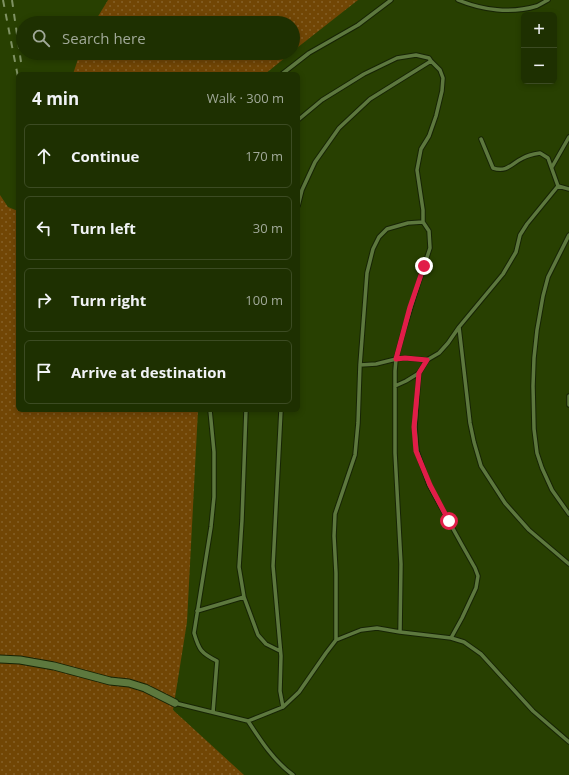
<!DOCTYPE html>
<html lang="en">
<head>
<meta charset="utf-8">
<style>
	:root { --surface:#1e3001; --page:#2b3c10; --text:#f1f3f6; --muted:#a1a999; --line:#3c4b23 }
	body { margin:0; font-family:"Open Sans",sans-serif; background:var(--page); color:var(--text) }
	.controls { position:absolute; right:12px; top:12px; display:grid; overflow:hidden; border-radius:6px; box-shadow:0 2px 6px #0003 }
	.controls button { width:36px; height:36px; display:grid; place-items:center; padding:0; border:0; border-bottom:1px solid var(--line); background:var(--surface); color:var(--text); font:20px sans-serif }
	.stop { position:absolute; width:12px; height:12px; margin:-9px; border:3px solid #e11d48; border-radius:50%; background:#fff }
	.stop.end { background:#e11d48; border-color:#fff; box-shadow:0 1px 4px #0008 }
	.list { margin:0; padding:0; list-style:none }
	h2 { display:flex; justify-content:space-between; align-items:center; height:52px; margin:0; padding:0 16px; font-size:17px }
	h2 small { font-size:13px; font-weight:400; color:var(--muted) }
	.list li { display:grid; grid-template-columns:26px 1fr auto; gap:12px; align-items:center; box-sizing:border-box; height:64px; margin:0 8px 8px; padding:0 8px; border:1px solid var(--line); border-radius:6px }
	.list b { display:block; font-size:15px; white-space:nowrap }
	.list em { font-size:13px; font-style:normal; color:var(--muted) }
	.icon { flex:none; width:22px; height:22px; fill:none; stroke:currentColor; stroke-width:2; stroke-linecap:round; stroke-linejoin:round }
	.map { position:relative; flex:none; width:569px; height:775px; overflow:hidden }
	.search { position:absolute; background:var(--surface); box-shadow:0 2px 6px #0003; left:16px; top:16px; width:284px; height:44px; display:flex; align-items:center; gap:10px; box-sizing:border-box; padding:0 14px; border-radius:22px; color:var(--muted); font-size:15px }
	.panel { position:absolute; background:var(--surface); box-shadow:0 2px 6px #0003; left:16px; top:72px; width:284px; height:340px; border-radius:6px }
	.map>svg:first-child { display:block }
	.grass { fill:url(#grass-dots) }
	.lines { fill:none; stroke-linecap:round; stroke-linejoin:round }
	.service-casing { stroke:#172405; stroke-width:5.5 }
	.minor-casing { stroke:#172405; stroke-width:9 }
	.service { stroke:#5d783e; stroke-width:3.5 }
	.minor { stroke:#5d783e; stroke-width:7 }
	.rail { stroke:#7f9264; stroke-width:2; stroke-dasharray:7 7; stroke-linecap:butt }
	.route { stroke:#e11d48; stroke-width:5 }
</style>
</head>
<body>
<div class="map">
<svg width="569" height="775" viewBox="0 0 569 775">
	<defs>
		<pattern id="grass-dots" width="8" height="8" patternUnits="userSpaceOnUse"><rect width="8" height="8" fill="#714605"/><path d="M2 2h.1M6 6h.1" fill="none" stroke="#846028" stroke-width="1.8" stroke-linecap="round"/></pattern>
	</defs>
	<rect width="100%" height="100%" fill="#284001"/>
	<path class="grass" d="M108,0H358L293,51V23H94Z
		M80,53H291L265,74H73Z
		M0,195L8,207L18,211V410H198L187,622L173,710L244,775H0Z"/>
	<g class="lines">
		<g class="service-casing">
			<path id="service" d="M458,0C482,10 511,14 537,6C541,4 544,2 548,0
				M282,74L309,53L358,25L391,0
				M298,120L322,100L364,74L397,58L416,55L429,58L431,61L370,99L339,128L315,162L302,190L298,206
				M481,139L493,168C507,173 512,163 523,158C528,155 534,154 540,153L548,158L558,186
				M552,167L569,137
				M569,189L558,186L527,224L520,235L516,252L503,274L459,327L470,423L474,442L481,466L505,503L529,530L569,564
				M423,222V210L417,170L421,149L429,136L436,116L442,91L443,78L440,70L431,61
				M569,235L548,277L543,296L537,330L534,358L533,386L534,429L537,453L542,468L552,490L569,514
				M419,373L415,427L417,451L429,485L462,545L475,568L478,576L476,588L462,618L451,638L464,642L481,654L533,711L569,742
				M395,386L406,381L419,373L427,360
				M569,396V405
				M210,410L214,452V497L211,527L194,633C199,650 201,653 217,661L213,712
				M244,597L258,635L266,644L280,651
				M197,611L244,597L239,567L242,520L246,410
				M400,632L451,638
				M336,640V573L334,536L335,514L355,455L358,423L360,365
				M175,703L248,721L283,707L280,691L281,656L273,566L281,410
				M283,707L299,692L326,653L336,640L361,630L377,628L400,632L401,564L395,453V371L396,359L403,333L415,294L430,248L429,231L423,222L408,223L387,229L379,237L373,249L367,273L360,365L376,364L396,359L405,358L427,360L439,353L448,343L459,327
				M248,721C261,741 274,761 293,775"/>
		</g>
		<g class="minor-casing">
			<path id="minor" d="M0,659L20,660L54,666L110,681L129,683L145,688L175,703"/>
		</g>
		<use href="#service" class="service"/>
		<use href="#minor" class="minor"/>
		<path class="rail" d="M3,0L18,77
			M12,0L21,62"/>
	</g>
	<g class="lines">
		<path class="route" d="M424,266L410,307L396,359L405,358L427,360L419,373L414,427L416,451L430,485L449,521"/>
	</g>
</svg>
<div class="controls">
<button>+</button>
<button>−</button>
</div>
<div class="stop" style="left:449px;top:521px"></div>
<div class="stop end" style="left:424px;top:266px"></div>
<div class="search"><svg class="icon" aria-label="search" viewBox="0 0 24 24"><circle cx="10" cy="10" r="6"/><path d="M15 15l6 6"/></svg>Search here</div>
<section class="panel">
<h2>4 min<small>Walk · 300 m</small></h2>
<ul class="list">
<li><svg class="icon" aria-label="ahead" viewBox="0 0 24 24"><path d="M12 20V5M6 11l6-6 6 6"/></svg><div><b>Continue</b></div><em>170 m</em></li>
<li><svg class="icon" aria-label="left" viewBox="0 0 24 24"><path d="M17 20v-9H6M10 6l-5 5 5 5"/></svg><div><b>Turn left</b></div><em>30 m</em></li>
<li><svg class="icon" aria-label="right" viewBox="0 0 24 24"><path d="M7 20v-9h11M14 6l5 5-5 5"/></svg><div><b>Turn right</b></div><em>100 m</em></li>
<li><svg class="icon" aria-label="arrive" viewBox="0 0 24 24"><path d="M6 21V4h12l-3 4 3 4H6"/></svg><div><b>Arrive at destination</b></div></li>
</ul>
</section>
</div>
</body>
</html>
